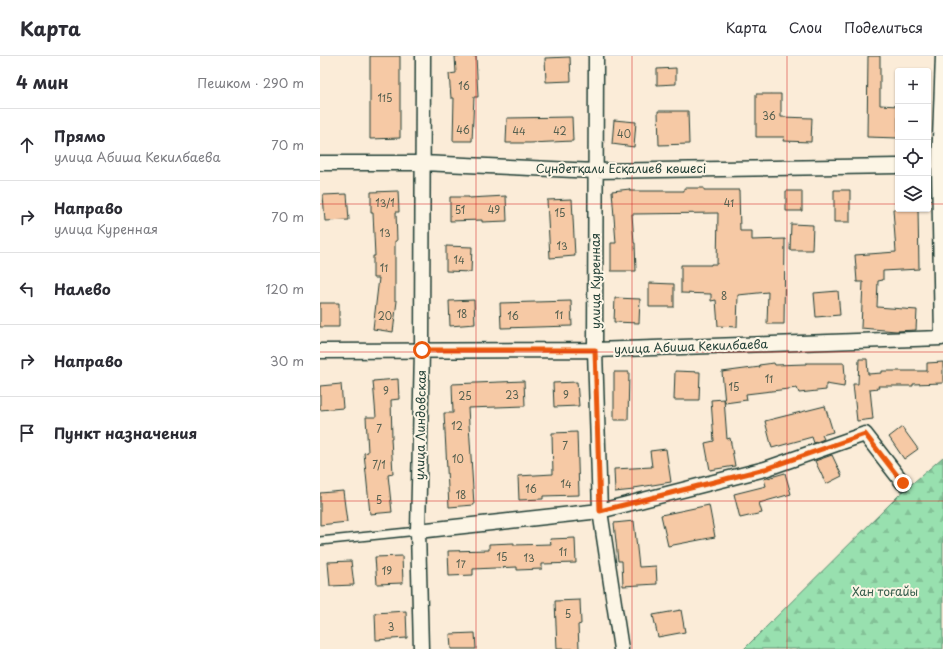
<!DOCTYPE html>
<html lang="ru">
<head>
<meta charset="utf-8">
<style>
	:root { --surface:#fff; --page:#f7f7f7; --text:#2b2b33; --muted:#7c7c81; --line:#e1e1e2 }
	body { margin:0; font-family:"Playpen Sans",sans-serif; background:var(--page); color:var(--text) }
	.controls { position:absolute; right:12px; top:12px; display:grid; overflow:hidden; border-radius:4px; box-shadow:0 1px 3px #0004 }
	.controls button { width:36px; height:36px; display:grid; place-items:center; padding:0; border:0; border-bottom:1px solid var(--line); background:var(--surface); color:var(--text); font:20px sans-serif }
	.stop { position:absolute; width:12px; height:12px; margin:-9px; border:3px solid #ea580c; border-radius:50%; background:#fff }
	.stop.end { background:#ea580c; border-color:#fff; box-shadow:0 1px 4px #0008 }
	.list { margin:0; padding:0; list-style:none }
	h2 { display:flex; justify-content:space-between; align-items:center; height:52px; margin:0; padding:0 16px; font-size:17px }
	h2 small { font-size:13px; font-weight:400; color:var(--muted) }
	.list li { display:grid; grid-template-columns:26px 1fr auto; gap:12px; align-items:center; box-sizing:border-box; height:72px; padding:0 16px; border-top:1px solid var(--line) }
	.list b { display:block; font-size:15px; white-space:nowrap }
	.list p { margin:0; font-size:13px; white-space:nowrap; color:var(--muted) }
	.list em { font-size:13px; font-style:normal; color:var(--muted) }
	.icon { flex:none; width:22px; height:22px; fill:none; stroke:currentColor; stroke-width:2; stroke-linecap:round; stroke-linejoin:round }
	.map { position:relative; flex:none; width:623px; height:593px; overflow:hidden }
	header { display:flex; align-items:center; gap:24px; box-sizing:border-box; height:56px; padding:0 20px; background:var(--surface); border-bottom:1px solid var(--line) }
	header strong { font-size:19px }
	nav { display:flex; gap:22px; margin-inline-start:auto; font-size:14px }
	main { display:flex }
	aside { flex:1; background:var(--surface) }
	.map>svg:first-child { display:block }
	.forest { fill:url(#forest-firs); stroke:#5c8e72 }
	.building { fill:#f6c9a5; stroke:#1f3d34 }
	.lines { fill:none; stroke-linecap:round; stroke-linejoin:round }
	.lane-casing { stroke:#1f3d34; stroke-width:10 }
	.street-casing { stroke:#1f3d34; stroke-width:17 }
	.lane { stroke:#fcf5e5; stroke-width:7 }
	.street { stroke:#fcf5e5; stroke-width:14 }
	.route { stroke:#ea580c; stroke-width:5 }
	.grid { fill:none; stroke:#d62828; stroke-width:1; stroke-opacity:0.55 }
	.labels { text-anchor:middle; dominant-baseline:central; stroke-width:4; stroke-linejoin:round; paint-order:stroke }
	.number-label { font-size:10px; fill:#556050 }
	.street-label { font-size:12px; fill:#1f3d34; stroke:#fcf5e5 }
	.park-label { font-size:12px; fill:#375e4d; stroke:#fcf5e5 }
</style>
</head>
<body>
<header>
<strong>Карта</strong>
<nav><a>Карта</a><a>Слои</a><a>Поделиться</a></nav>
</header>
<main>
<aside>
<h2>4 мин<small>Пешком · 290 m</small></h2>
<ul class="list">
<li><svg class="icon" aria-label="ahead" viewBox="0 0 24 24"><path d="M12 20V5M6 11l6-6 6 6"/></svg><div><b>Прямо</b><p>улица Абиша Кекилбаева</p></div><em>70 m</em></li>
<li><svg class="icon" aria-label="right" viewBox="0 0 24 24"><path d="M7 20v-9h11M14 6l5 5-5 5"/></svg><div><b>Направо</b><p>улица Куренная</p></div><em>70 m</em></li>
<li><svg class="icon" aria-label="left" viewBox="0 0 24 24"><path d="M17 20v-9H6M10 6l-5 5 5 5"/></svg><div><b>Налево</b></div><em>120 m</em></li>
<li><svg class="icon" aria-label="right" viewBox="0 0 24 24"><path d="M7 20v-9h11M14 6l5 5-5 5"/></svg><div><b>Направо</b></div><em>30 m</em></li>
<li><svg class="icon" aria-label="arrive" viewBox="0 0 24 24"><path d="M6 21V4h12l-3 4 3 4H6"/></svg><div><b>Пункт назначения</b></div></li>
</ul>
</aside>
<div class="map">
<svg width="623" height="593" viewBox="0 0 623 593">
	<defs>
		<pattern id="forest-firs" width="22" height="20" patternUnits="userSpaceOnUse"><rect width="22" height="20" fill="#98e0af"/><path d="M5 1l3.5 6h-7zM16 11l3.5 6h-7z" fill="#83c197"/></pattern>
	</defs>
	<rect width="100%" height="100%" fill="#fbecd8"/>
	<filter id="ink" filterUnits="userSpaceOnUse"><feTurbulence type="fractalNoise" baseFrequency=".025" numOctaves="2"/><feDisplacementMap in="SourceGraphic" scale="8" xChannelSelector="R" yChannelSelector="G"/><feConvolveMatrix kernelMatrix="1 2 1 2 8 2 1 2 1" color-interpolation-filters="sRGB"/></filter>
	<g filter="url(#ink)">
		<path class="forest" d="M623,401V593H424L579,439Z"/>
		<path class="building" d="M50,0H80V82L50,83Z
			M135,0H156L158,41H154L152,85H133L134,42H131L129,18L136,17Z
			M548,0H560V49L578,50V82L547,81Z
			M250,1L251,25L226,26L225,2Z
			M356,12V28L337,29V13Z
			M436,38H461V61L492,62L491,86L463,85L464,81H436Z
			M338,55H368L369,88L339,89Z
			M252,61L253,85L210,87H186L187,62Z
			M294,64L316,66L314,91L292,88Z
			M364,132H384V134H419L420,175H432V184L465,183L464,268H447L448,236L418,239L417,271L398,270L396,244L391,245V238L361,237V209H391V208H397L398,157L312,158L314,187H315L316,215H291V187H296L292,135L310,133V135H364Z
			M514,134H530V166H514Z
			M78,135L79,156H76L77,185H75V245H77L73,276L53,273L59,222H53V200H55L53,157H51V136Z
			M466,135H482V155H466Z
			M27,138L29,164L5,165L3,139Z
			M186,140L187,165L162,166V164L130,165V141H149V142Z
			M252,143L255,200L230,202L227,144Z
			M573,153H598L599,213L563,215V224L558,225L557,251L597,254L596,274L576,275L541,272L543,226H537L535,199L576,196Z
			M471,168L493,169L492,194H470Z
			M126,190L152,191L151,216L126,215Z
			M329,227L354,228V251H329Z
			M518,235L520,259L496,261L494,237Z
			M295,242L320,243L319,267L294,266Z
			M154,244L155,268L130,270L129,245Z
			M251,245L252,270L181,272L180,247Z
			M0,247H19V271H0Z
			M539,303H547L548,318L562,317V315H607V307L623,306V327L593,328V330H558L559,332L550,333L553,363L537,365L533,328H538Z
			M454,307L455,309L486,308V307H524L525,320L524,331L506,328V334L479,337L477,332L426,338L427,344L405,347L402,316L440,311L439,309Z
			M355,315L380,316L379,344H354Z
			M294,316H309L308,364H294Z
			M78,323L79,343L71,344L72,382H71L73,418L68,419L72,456L50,458L44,397L48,396L46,361H56L53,325Z
			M204,325L205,350L148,352L154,449L129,451L124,357H133L132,328Z
			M257,326L259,350L234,351L233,327Z
			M21,328L23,352L0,354V330Z
			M404,343L407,383L410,382L415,410L390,414L385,387L394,385L391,344Z
			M505,350L513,376L502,379L504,383L494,387L492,381L452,392L445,365Z
			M582,371L598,393L584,403L569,381Z
			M257,376L259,439L223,440V443L199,444L198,420L233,418L232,377Z
			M346,393L351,426L314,432V434L295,436L294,413L332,411L330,395Z
			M512,399L522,420L506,428L495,405Z
			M465,417L471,438L439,447L442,457L420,462L414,438L446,430L444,423Z
			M23,435L27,466L0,469V437Z
			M389,449L395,481L348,490L341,459Z
			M314,465L319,511L336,510L337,528L303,530L302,505H298L294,467Z
			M255,482L256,507L222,508V513L197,514V511L153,513V519L129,520L128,495L169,494V488L194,487V489L231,488L230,483Z
			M82,500L83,527L57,528L55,501Z
			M31,505L34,529L10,530L8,506Z
			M260,544L261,568L258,569L259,593H237L235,545Z
			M361,554L365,576L338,581L333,559Z
			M86,555L87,582L56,584L55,557Z
			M155,577L156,593H131L130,578Z"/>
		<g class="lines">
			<g class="lane-casing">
				<path id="lane" d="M0,485L98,475"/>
			</g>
			<g class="street-casing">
				<path id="street" d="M276,0L275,294L280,455L301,593
					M0,107H102L275,115L578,110
					M0,295L275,294L622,282L619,110L623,0
					M98,475L280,455L445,413L545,378L583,427
					M101,593L98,475L102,294L103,0"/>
			</g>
			<use href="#lane" class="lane"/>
			<use href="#street" class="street"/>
		</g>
	</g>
	<g class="lines" filter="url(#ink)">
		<path class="route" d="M102,294H275L280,455L445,413L545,378L583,427"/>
	</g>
	<path class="grid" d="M156,0V593M312,0V593M467,0V593M0,148H578M608,148H623M0,296H623M0,445H623"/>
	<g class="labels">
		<g class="number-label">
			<text x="144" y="29">16</text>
			<text x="65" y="41">115</text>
			<text x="449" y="59">36</text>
			<text x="143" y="73">46</text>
			<text x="199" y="74">44</text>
			<text x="240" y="74">42</text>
			<text x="304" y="77">40</text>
			<text x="65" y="146">13/1</text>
			<text x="409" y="146">41</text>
			<text x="140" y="153">51</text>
			<text x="174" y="153">49</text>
			<text x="240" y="156">15</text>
			<text x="65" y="176">13</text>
			<text x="242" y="189">13</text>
			<text x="139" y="203">14</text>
			<text x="64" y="211">11</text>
			<text x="404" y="239">8</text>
			<text x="142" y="257">18</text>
			<text x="239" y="258">11</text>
			<text x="65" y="259">20</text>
			<text x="193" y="259">16</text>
			<text x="449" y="322">11</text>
			<text x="414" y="330">15</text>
			<text x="66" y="334">9</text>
			<text x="192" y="338">23</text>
			<text x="246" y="338">9</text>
			<text x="145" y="339">25</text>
			<text x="137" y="369">12</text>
			<text x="59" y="372">7</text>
			<text x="245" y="389">7</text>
			<text x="138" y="402">10</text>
			<text x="59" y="408">7/1</text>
			<text x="246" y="427">14</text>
			<text x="211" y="432">16</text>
			<text x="141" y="438">18</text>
			<text x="59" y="443">5</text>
			<text x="243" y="495">11</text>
			<text x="182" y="500">15</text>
			<text x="209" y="501">13</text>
			<text x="141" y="507">17</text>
			<text x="67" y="514">19</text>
			<text x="248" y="557">5</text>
			<text x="71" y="570">3</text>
		</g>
		<g class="street-label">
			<text x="301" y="112">Сүндетқали Есқалиев көшесі</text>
			<text transform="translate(275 225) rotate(-90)">улица Куренная</text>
			<text transform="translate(371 290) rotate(-2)">улица Абиша Кекилбаева</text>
			<text transform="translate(100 369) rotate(-89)">улица Линдовская</text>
		</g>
		<g class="park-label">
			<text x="565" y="535">Хан тоғайы</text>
		</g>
	</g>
</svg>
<div class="controls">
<button>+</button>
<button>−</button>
<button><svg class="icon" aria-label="locate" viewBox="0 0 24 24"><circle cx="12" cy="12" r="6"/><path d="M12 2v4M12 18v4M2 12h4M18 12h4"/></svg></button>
<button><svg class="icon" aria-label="layers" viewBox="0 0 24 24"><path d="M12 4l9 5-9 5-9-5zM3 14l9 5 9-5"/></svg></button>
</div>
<div class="stop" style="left:102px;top:294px"></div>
<div class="stop end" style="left:583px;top:427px"></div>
</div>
</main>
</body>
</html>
